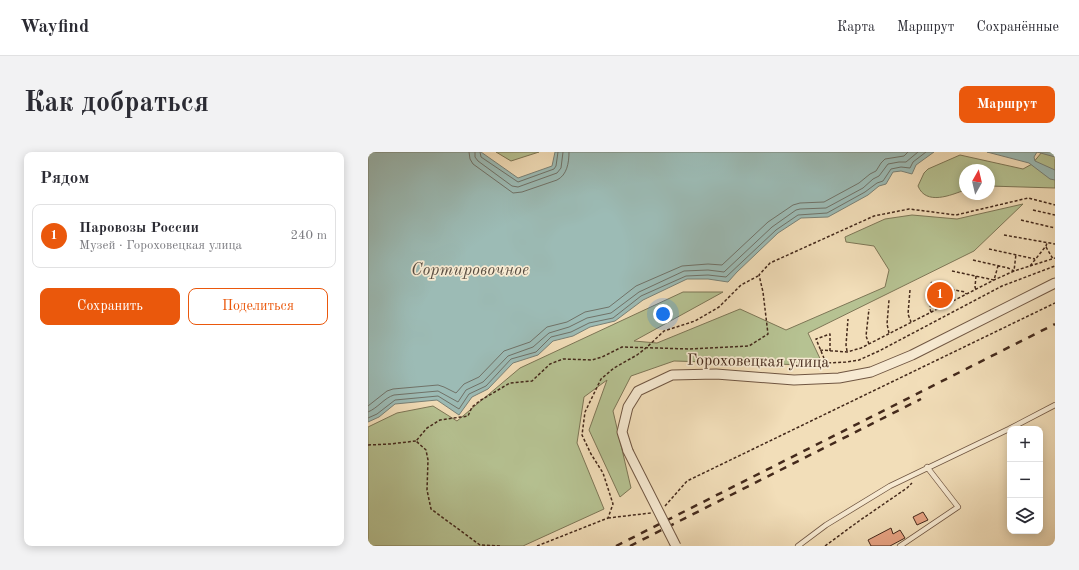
<!DOCTYPE html>
<html lang="ru">
<head>
<meta charset="utf-8">
<style>
	:root { --surface:#fff; --page:#f2f2f3; --text:#2b2b33; --muted:#7c7c81; --line:#e1e1e2; --accent:#ea580c }
	body { margin:0; font-family:"Old Standard TT",serif; background:var(--page); color:var(--text) }
	.controls { position:absolute; right:12px; bottom:12px; display:grid; overflow:hidden; border-radius:8px; box-shadow:0 2px 10px #0003 }
	.controls button { width:36px; height:36px; display:grid; place-items:center; padding:0; border:0; border-bottom:1px solid var(--line); background:var(--surface); color:var(--text); font:20px sans-serif }
	.compass { position:absolute; left:591px; top:12px; width:36px; height:36px; border-radius:50%; background:var(--surface); box-shadow:0 2px 10px #0003; rotate:8deg }
	.you { position:absolute; left:295px; top:162px; width:14px; height:14px; margin:-10px; border:3px solid #fff; border-radius:50%; background:#1a73e8; box-shadow:0 0 0 6px #1a73e833 }
	.badge { display:grid; place-items:center; width:26px; height:26px; border-radius:50%; background:var(--accent); color:#fff; font-size:13px; font-weight:700 }
	.pin { position:absolute; translate:-50% -50%; border:2px solid #fff; box-shadow:0 1px 4px #0006 }
	.list { margin:0; padding:0; list-style:none }
	h2 { display:flex; justify-content:space-between; align-items:center; height:52px; margin:0; padding:0 16px; font-size:17px }
	h2 small { font-size:13px; font-weight:400; color:var(--muted) }
	.list li { display:grid; grid-template-columns:26px 1fr auto; gap:12px; align-items:center; box-sizing:border-box; height:64px; margin:0 8px 8px; padding:0 8px; border:1px solid var(--line); border-radius:8px }
	.list b { display:block; font-size:15px; white-space:nowrap }
	.list p { margin:0; font-size:13px; white-space:nowrap; color:var(--muted) }
	.list em { font-size:13px; font-style:normal; color:var(--muted) }
	.actions { display:flex; gap:8px; padding:12px 16px }
	.actions a { flex:1; padding:9px 0; border:1px solid var(--accent); border-radius:8px; text-align:center; font-size:14px; color:var(--accent) }
	.actions .main { background:var(--accent); color:#fff }
	.icon { flex:none; width:22px; height:22px; fill:none; stroke:currentColor; stroke-width:2; stroke-linecap:round; stroke-linejoin:round }
	.map { position:relative; flex:none; width:687px; height:394px; overflow:hidden; border-radius:8px }
	header { display:flex; align-items:center; gap:24px; box-sizing:border-box; height:56px; padding:0 20px; background:var(--surface); border-bottom:1px solid var(--line) }
	header strong { font-size:19px }
	nav { display:flex; gap:22px; margin-inline-start:auto; font-size:14px }
	.intro { display:flex; align-items:center; justify-content:space-between; box-sizing:border-box; height:96px; padding:0 24px }
	h1 { margin:0; font-size:28px }
	.button { padding:10px 18px; border-radius:8px; background:var(--accent); color:#fff; font-size:14px; font-weight:700 }
	main { display:flex; gap:24px; padding:0 24px }
	aside { flex:1; background:var(--surface); border-radius:8px; box-shadow:0 2px 10px #0003 }
	.map>svg:first-child { display:block }
	.green { fill:#b6c292; stroke:#7d7656 }
	.water { fill:#9cbbb5; stroke:#798177 }
	.lines { fill:none; stroke-linecap:round; stroke-linejoin:round }
	.shore { stroke:#707268; stroke-width:1 }
	.building { fill:#e7a383; stroke:#44291b }
	.service-casing { stroke:#705642; stroke-width:6 }
	.minor-casing { stroke:#705642; stroke-width:11 }
	.path { stroke:#44291b; stroke-width:1.5; stroke-dasharray:3 2; stroke-linecap:butt }
	.service { stroke:#f7ead2; stroke-width:4.5 }
	.minor { stroke:#f7ead2; stroke-width:9 }
	.rail { stroke:#44291b; stroke-width:2.5; stroke-dasharray:7 7; stroke-linecap:butt }
	.minor-bridge-casing { stroke:#705642; stroke-width:11; stroke-linecap:butt }
	.minor-bridge { stroke:#f7ead2; stroke-width:9 }
	.labels { text-anchor:middle; dominant-baseline:central; stroke-width:3.5; stroke-linejoin:round; paint-order:stroke }
	.street-label { font-size:16px; fill:#44291b; stroke:#f7ead2 }
	.water-label { font-size:17px; font-style:italic; fill:#5a4e42; stroke:#f7ead2 }
</style>
</head>
<body>
<header>
<strong>Wayfind</strong>
<nav><a>Карта</a><a>Маршрут</a><a>Сохранённые</a></nav>
</header>
<div class="intro"><h1>Как добраться</h1><a class="button">Маршрут</a></div>
<main>
<aside>
<h2>Рядом<small></small></h2>
<ul class="list">
<li><span class="badge">1</span><div><b>Паровозы России</b><p>Музей · Гороховецкая улица</p></div><em>240 m</em></li>
</ul>
<div class="actions"><a class="main">Сохранить</a><a>Поделиться</a></div>
</aside>
<div class="map">
<svg width="687" height="394" viewBox="0 0 687 394">
	<rect width="100%" height="100%" fill="#f2deb9"/>
	<filter id="stains"><feTurbulence type="fractalNoise" baseFrequency=".005" numOctaves="4"/><feColorMatrix values="0 0 0 0 .2 0 0 0 0 .09 0 0 0 0 .02 0 0 0 .5 -.17"/></filter>
	<radialGradient id="worn" r=".72"><stop offset=".6" stop-color="#630" stop-opacity="0"/><stop offset="1" stop-color="#630" stop-opacity=".3"/></radialGradient>
	<path class="green" d="M128,0H171L143,9Z
		M674,0H687V36L621,34V18H597V38C583,43 558,54 550,34L556,21L560,17L592,3L655,17L664,12Z
		M655,52L606,99L440,181L456,215L439,213L306,209L263,224L245,259L263,336L252,345L221,278L239,228L216,245L209,291L236,357L155,394H0V275L29,261L65,254L89,269L152,216L315,140H355L266,189L289,191L372,157L418,178L517,135L521,118L506,94L478,90L477,85L517,67L544,63L589,67Z"/>
	<path class="water" d="M0,0H113L150,26L184,14L187,0H566L548,13L544,22L533,19L525,20L518,32L511,34L500,43L460,65L433,66L410,81L369,120L360,130L340,127H319L275,148L247,169L222,175L205,184L185,189L170,203L145,211L120,237L104,245L91,263L69,248L27,252L11,265L0,270Z
		M619,0H687V5L669,0L666,5L667,9L687,18V28L682,27L661,11Z"/>
	<g class="lines">
		<path class="shore" d="M101,0L102,7L105,12L145,41L154,40L189,28C199,23 201,11 201,0
			M107,0V5L110,9L144,34L150,35L189,21L193,16L195,0
			M112,0L113,5L150,30L186,17L188,14L190,0
			M0,254L19,239L25,237L70,233L76,235L88,241L96,232L111,225L136,199L162,190L179,175L199,170L217,160L241,155L268,134L314,114L340,112L354,113L400,70L425,53L432,51L456,50L491,31L502,22L508,19L513,11L517,7L536,4L540,0
			M0,260C10,256 16,246 26,243L70,239L90,250L98,238L115,230L140,204L165,195L181,181L201,175L219,166L243,161L271,140L316,119L340,118L356,120L404,75L428,58L432,57L458,56L495,36L505,27L511,24L520,12L531,10H538L550,0
			M0,266L9,262L27,248L70,244L91,257L101,242L118,234L143,207L168,200L183,185L203,180L221,171L245,166L273,144L318,124L340,123L358,125L408,78L430,63L459,61L497,40L509,31L515,29L523,17L533,15L542,16L545,10L558,0"/>
	</g>
	<path class="building" d="M555,360L560,368L549,373L545,365Z
		M523,376L525,382L532,378L537,386L522,394H503L500,388Z"/>
	<g class="lines">
		<g class="service-casing">
			<path id="service" d="M430,394L458,373L522,334L641,277L687,253
				M532,394L590,355L559,315"/>
		</g>
		<g class="minor-casing">
			<path id="minor" d="M260,299L254,280L260,255L270,239L304,223L348,222L426,228L471,226L503,220L544,203L687,131"/>
		</g>
		<path class="path" d="M665,58L687,63
			M653,68L687,76
			M636,83L687,92
			M678,95L685,107
			M621,97L667,107
			M605,108L640,116L646,119L648,102
			M662,114L687,106
			M584,119L626,128L630,114
			M608,124L607,135L608,138
			M563,130L578,151
			M542,138L540,162L543,170
			M563,146L572,142L576,136
			M563,160L562,157L565,134L597,140L598,142
			M521,181L519,172L521,148
			M501,192L498,184L501,157
			M452,198L479,200L493,196L626,128L646,119L662,114L678,94L679,91
			M462,199V182L448,187L458,211L478,210L491,208L511,199L634,134L687,114
			M479,199L478,193L480,167
			M0,293L22,292L48,289
			M297,354L319,329L687,151
			M240,366L283,361
			M132,394L112,393L63,357L59,338L60,308L58,298L48,289L59,276L72,268L100,264L104,255L113,248L142,231L164,229L182,212L195,207L224,208L234,205L254,195L322,197L381,194L400,182L395,140L391,123L402,111L506,64L541,57L588,63L660,46L687,53
			M169,394L240,366L245,352L235,321L223,302L214,283L217,260L233,227L246,216L269,203L278,196L296,179L327,169L351,155L373,133L390,124
			M457,394L491,369L539,336L544,331"/>
		<use href="#service" class="service"/>
		<use href="#minor" class="minor"/>
		<path class="rail" d="M248,394L687,172
			M262,394L553,247"/>
		<g class="minor-bridge-casing">
			<path id="minor-bridge" d="M260,299L308,394"/>
		</g>
		<use href="#minor-bridge" class="minor-bridge"/>
	</g>
	<g class="labels">
		<g class="street-label">
			<text transform="translate(390 210) rotate(1)">Гороховецкая улица</text>
		</g>
		<g class="water-label">
			<text x="102" y="118">Сортировочное</text>
		</g>
	</g>
	<rect width="100%" height="100%" filter="url(#stains)"/>
	<rect width="100%" height="100%" fill="url(#worn)"/>
</svg>
<div class="controls">
<button>+</button>
<button>−</button>
<button><svg class="icon" aria-label="layers" viewBox="0 0 24 24"><path d="M12 4l9 5-9 5-9-5zM3 14l9 5 9-5"/></svg></button>
</div>
<svg class="compass" viewBox="-18 -18 36 36"><path d="M0-13l5 13h-10z" fill="#e53935"/><path d="M0 13l5-13h-10z" fill="#7c7c81"/></svg>
<div class="you"></div>
<div class="pin badge" style="left:572px;top:143px">1</div>
</div>
</main>
</body>
</html>
